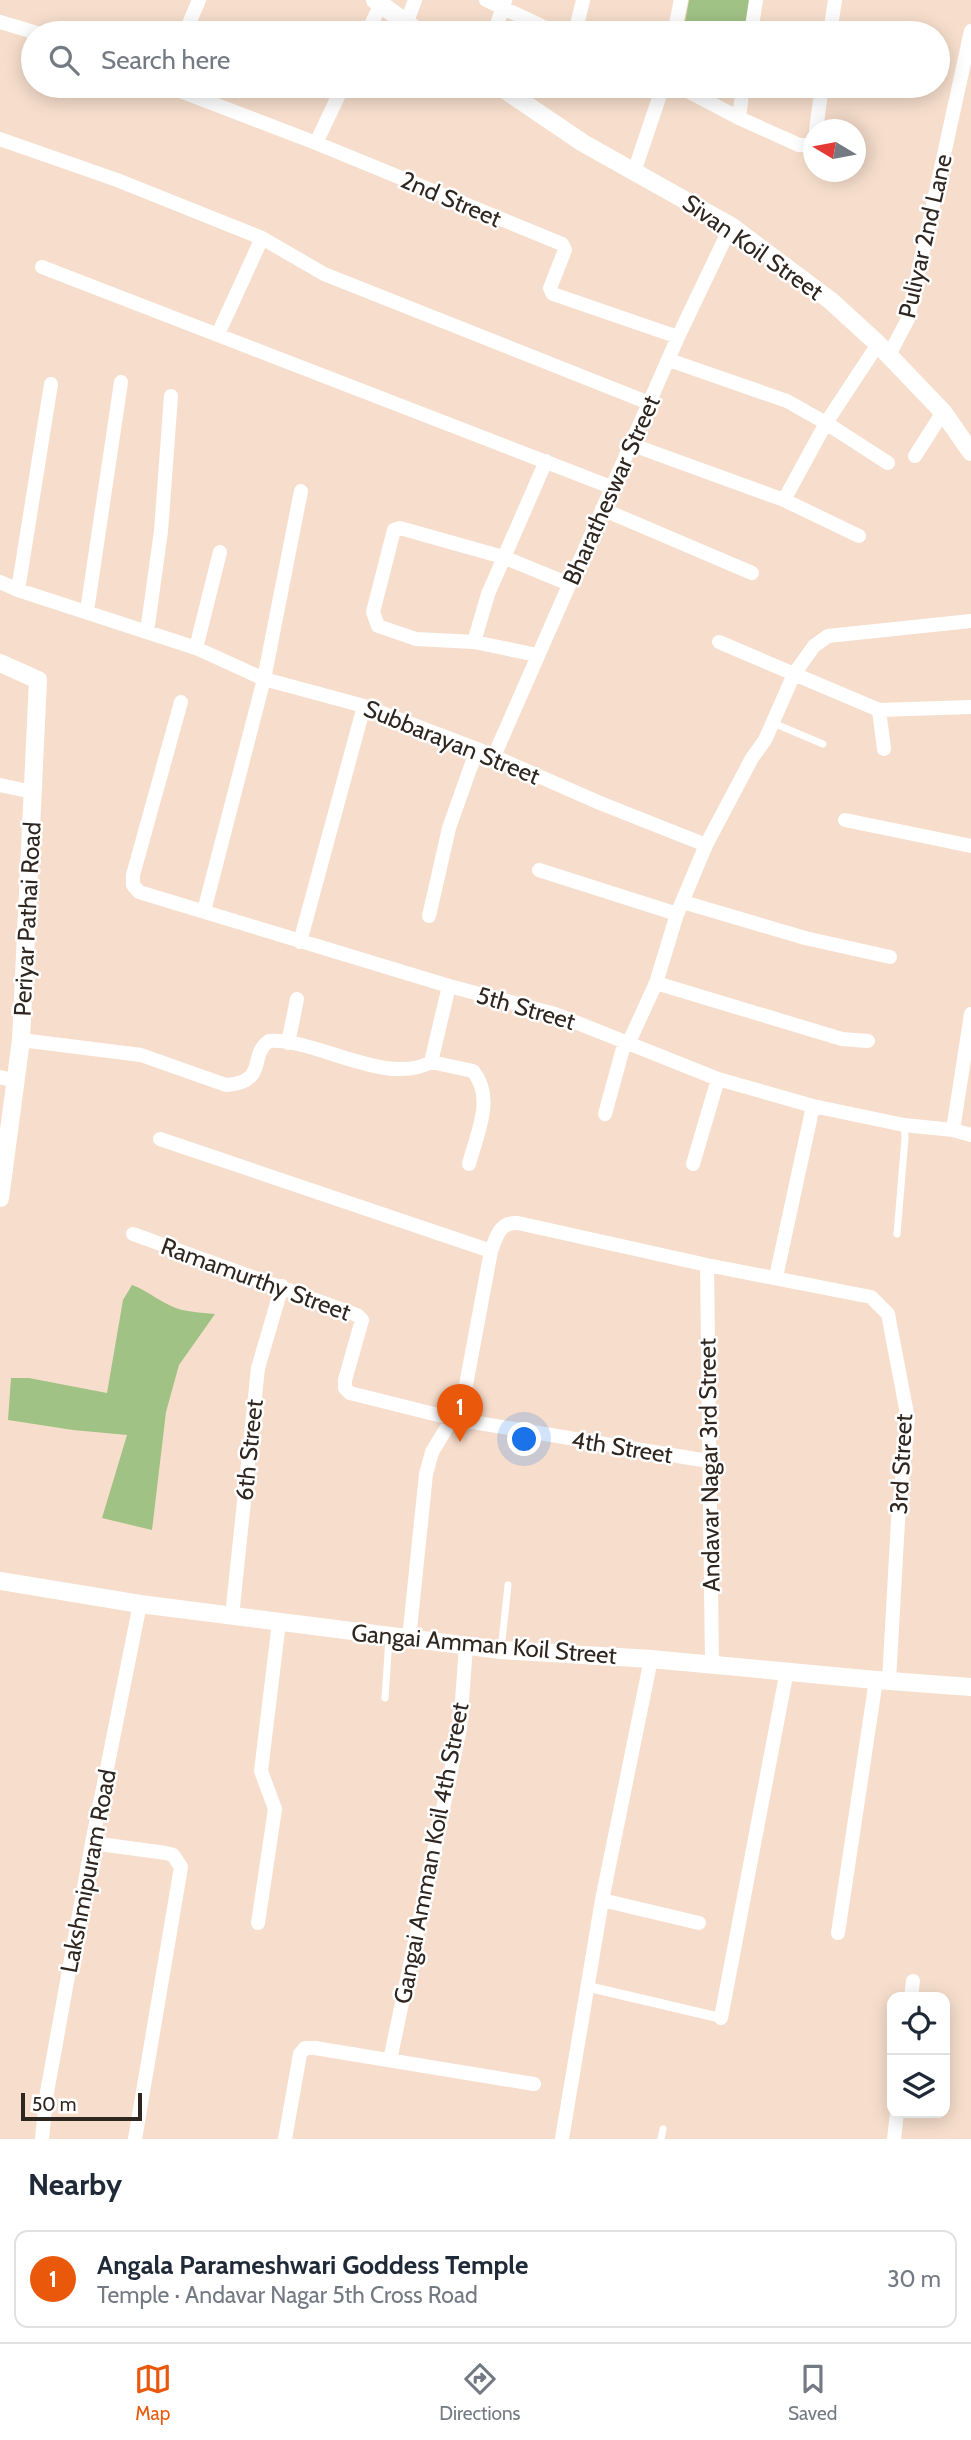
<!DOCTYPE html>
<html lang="en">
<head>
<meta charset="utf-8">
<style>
	:root { --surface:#fff; --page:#f6f6f7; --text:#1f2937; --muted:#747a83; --line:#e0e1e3; --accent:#ea580c }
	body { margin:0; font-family:Cabin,sans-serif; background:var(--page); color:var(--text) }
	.controls { position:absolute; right:21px; bottom:21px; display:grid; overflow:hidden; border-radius:14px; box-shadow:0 4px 18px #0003 }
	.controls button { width:63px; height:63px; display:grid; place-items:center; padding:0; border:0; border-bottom:2px solid var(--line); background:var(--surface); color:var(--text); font:35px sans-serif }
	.compass { position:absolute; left:803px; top:119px; width:63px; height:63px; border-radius:50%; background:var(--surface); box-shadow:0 4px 18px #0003; rotate:280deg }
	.scale { position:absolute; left:21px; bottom:18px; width:121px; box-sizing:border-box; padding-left:7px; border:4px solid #2f261f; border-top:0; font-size:19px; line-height:24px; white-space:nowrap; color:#2f261f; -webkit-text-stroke:5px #fff; paint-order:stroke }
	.you { position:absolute; left:525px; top:1440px; width:24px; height:24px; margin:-18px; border:5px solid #fff; border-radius:50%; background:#1a73e8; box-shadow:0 0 0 10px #1a73e833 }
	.badge { display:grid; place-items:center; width:46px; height:46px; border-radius:50%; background:var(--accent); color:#fff; font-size:23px; font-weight:700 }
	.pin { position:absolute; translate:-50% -58px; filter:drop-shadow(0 2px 4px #0008) }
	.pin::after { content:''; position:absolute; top:37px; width:24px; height:21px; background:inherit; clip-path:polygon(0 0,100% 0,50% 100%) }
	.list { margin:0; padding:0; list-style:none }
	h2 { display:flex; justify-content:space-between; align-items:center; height:91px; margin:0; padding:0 28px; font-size:30px }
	h2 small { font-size:23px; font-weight:400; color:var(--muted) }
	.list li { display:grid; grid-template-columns:46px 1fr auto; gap:21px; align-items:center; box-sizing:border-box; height:98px; margin:0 14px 14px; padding:0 14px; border:2px solid var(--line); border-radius:14px }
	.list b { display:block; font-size:26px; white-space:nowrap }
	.list p { margin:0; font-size:23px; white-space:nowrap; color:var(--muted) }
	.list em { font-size:23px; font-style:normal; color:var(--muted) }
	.icon { flex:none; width:38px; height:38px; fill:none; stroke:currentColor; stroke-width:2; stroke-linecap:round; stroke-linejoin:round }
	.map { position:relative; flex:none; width:971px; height:2139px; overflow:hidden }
	.search { position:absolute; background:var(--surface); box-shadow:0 4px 18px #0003; left:21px; right:21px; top:21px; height:77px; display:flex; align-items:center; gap:18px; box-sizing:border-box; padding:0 24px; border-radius:38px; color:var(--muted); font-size:26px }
	.sheet { height:203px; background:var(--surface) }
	nav { display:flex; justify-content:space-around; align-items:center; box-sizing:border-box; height:98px; border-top:2px solid var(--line); background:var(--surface); font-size:19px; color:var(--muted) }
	nav a { display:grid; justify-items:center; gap:4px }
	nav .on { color:var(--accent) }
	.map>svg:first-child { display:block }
	.green { fill:#a0c284 }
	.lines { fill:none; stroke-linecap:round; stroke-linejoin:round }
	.service { stroke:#fff; stroke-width:7 }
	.pedestrian { stroke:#fff; stroke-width:10 }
	.minor { stroke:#fff; stroke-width:14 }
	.tertiary { stroke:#fff; stroke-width:18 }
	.labels { text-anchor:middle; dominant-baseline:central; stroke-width:5; stroke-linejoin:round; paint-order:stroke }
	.street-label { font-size:24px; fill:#2f261f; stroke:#fff }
</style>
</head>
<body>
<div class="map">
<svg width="971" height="2139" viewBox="0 0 971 2139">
	<rect width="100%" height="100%" fill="#f7decc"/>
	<path class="green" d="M689,0H751L745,33H683Z
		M132,1285C149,1291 163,1305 182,1310C192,1312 204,1313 215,1314L179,1365L166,1412L152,1530L102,1518L127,1435L73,1430L8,1420L11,1378H29L107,1393L123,1300Z"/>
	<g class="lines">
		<path class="service" d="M773,723L823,744
			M897,1234L905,1138L904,1125
			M501,1650L508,1585
			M385,1698L389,1638
			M661,2139L663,2129"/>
		<path class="pedestrian" d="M589,1987L721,2018"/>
		<path class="minor" d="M486,0L557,33
			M0,22L37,33
			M406,24L415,0
			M185,33L199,0
			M367,33L381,4
			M494,33L505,1
			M575,33L583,0
			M674,33L681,0
			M751,33L756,0
			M830,33L835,0
			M167,86L316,143L562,244L565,250L550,288L553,294L678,337
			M678,86L739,118L799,145H808L814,140
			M739,118L743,86
			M816,130L822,86
			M0,139L117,180L262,238L324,274L649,403
			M316,143L343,86
			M634,172L663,86
			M42,267L611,487
			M218,334L262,238
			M889,355L908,319L971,31
			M669,360L787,401L826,423L888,463
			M630,444L784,500L859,536
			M915,456L943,412
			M784,500L826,423L878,344
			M602,509L752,573
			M0,582L18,590L196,648L264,679L364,706L477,749L600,803L706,845
			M18,590L51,384
			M87,611L121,382
			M147,632L161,531L171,396
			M474,642L488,594L546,461
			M719,642L879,710L971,707
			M196,648L220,552
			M537,655L474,642L416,639L378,626L373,612L394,530L400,528L503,557L569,584
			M181,702L133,875V885L139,892L449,986L555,1014L718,1079L813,1106L904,1125L953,1130L971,1135
			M879,710L884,749
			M494,756L678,337L731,226
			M0,785L33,792
			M845,820L971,846
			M539,870L677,914
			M683,902L805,938L890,957
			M204,911L264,679L301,491
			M429,916L449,828L477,749
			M300,942L364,706
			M656,983L842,1039L868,1041
			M21,1040L141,1055L226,1085C269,1082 248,1055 269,1041C316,1038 386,1087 431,1062L449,986
			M629,1042L656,983L677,914L706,845L752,758L765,740L794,674L814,646L828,636L971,621
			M288,1043L297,999
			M431,1062L473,1071C495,1098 477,1133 469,1164
			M0,1077L15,1081
			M605,1114L625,1041
			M953,1130L971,1014
			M160,1139L491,1251
			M693,1164L718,1079
			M133,1234L357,1315L362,1320L345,1380V1388L350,1393L454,1419L708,1461
			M707,1265L712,1665
			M776,1277L813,1106
			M232,1616L258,1368L282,1286
			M409,1639L426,1474L432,1452L463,1401L491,1251C497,1236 499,1222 518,1223L707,1265L871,1297L888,1314L908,1419L898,1521L889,1681
			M92,1843L166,1853L173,1855L181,1867L135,2139
			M602,1900L699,1923
			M258,1923L275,1809L261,1771L279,1622
			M838,1933L876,1680
			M911,1997L913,1981
			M721,2018L787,1670
			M390,2060L460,1728L466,1646
			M42,2139L46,2098L92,1843L140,1604
			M285,2139L300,2054L305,2048H315L534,2084
			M562,2139L602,1900L651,1659
			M894,2139L897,2113"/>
		<path class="tertiary" d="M375,0L420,33
			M499,86L583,143L731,226L831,301L878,344L943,412L971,452
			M0,663L38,680L21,1040L0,1198
			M0,1581L140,1604L501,1650L651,1659L876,1680L971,1687"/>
	</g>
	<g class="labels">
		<g class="street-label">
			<text transform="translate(451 199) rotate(23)">2nd Street</text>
			<text transform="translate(925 236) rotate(-77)">Puliyar 2nd Lane</text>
			<text transform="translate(753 247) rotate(35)">Sivan Koil Street</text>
			<text transform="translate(611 490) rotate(-66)">Bharatheswar Street</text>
			<text transform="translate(452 742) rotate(22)">Subbarayan Street</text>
			<text transform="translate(27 919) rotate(-87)">Periyar Pathai Road</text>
			<text transform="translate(526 1008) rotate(16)">5th Street</text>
			<text transform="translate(256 1279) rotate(20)">Ramamurthy Street</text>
			<text transform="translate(622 1447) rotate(9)">4th Street</text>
			<text transform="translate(249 1450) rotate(-84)">6th Street</text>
			<text transform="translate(901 1464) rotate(-87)">3rd Street</text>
			<text transform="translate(709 1465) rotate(-91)">Andavar Nagar 3rd Street</text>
			<text transform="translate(484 1644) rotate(5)">Gangai Amman Koil Street</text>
			<text transform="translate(431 1853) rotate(-79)">Gangai Amman Koil 4th Street</text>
			<text transform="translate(88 1871) rotate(-79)">Lakshmipuram Road</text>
		</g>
	</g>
</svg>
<div class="controls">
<button><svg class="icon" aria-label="locate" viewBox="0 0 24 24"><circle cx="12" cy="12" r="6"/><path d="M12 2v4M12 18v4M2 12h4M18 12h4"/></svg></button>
<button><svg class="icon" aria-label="layers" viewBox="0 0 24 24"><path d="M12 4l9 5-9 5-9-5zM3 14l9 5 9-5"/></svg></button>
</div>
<svg class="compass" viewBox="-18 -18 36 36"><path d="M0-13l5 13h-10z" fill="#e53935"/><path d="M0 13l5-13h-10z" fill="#747a83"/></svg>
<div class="scale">50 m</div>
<div class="you"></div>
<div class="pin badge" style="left:460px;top:1442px">1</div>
<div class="search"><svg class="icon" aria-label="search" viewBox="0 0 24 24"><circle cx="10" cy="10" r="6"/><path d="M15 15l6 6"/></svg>Search here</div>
</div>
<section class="sheet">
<h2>Nearby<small></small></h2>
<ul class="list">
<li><span class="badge">1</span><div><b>Angala Parameshwari Goddess Temple</b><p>Temple · Andavar Nagar 5th Cross Road</p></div><em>30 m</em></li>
</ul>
</section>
<nav>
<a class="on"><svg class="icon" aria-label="map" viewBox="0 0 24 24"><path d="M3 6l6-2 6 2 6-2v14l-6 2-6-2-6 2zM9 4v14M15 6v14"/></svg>Map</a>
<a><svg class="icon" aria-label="directions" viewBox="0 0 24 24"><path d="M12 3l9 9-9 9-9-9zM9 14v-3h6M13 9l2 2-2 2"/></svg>Directions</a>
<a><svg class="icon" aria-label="saved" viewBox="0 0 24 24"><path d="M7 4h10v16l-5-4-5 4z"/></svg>Saved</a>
</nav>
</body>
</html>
